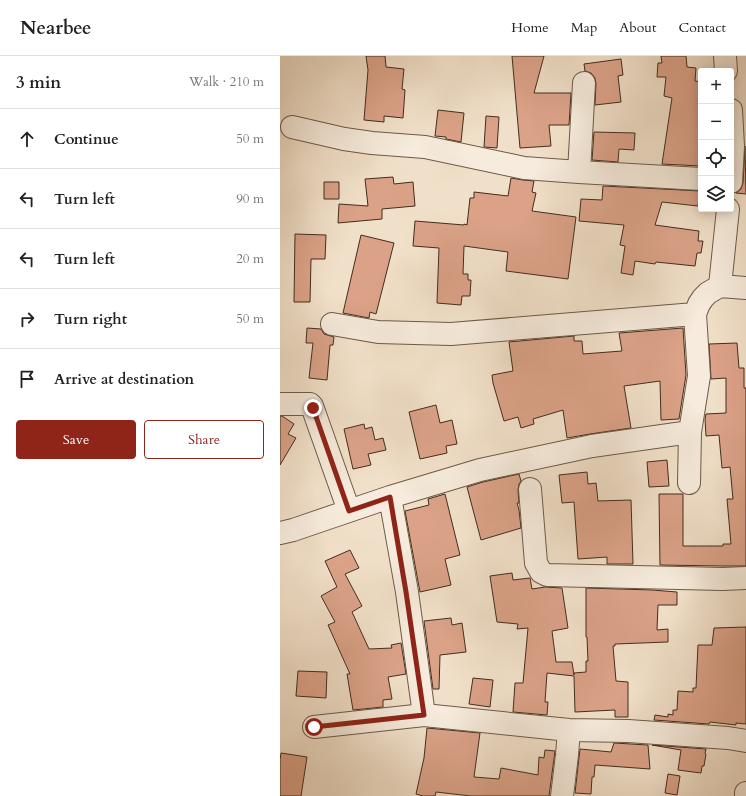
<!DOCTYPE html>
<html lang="en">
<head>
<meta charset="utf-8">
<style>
	:root { --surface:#fff; --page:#f2f2f2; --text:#222; --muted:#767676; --line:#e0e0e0; --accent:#8f2418 }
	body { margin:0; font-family:Cardo,serif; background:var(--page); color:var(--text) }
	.controls { position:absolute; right:12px; top:12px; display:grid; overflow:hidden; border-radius:4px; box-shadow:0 2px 10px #0003 }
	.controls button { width:36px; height:36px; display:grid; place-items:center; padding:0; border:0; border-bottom:1px solid var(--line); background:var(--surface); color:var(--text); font:20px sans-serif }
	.stop { position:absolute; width:12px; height:12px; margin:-9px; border:3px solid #8f2418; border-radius:50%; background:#fff }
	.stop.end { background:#8f2418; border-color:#fff; box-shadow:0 1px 4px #0008 }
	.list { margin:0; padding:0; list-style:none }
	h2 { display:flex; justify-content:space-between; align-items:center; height:52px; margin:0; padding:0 16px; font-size:17px }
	h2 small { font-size:13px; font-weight:400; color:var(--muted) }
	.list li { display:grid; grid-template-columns:26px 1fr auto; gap:12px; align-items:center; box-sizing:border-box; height:60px; padding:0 16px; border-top:1px solid var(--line) }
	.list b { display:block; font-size:15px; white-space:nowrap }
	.list em { font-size:13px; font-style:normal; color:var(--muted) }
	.actions { display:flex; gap:8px; padding:12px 16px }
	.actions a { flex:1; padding:9px 0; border:1px solid var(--accent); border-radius:4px; text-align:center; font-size:14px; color:var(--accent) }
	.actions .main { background:var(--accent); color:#fff }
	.icon { flex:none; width:22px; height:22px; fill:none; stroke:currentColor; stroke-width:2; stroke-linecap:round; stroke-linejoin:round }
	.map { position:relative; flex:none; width:466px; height:740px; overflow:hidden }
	header { display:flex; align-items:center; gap:24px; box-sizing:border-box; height:56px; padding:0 20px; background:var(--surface); border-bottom:1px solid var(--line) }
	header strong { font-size:19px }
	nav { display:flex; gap:22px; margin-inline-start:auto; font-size:14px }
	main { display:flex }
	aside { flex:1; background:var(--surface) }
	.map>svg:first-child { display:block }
	.building { fill:#dba288; stroke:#432d1c }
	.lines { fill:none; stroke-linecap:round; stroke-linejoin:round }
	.minor-casing { stroke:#6e5a47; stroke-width:24 }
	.minor { stroke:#f6ebdc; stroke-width:22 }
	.route { stroke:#8f2418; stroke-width:5 }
</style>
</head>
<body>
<header>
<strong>Nearbee</strong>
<nav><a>Home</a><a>Map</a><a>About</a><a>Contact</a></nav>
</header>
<main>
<aside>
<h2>3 min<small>Walk · 210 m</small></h2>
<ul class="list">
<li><svg class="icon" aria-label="ahead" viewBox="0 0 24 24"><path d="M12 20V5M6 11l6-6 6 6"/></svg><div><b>Continue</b></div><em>50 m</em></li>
<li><svg class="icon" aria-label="left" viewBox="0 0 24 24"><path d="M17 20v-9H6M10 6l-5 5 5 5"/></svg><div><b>Turn left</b></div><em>90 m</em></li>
<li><svg class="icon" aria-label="left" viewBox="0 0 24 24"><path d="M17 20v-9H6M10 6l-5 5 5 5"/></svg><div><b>Turn left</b></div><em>20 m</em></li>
<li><svg class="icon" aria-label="right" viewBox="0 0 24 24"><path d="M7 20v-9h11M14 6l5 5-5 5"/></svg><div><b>Turn right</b></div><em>50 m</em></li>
<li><svg class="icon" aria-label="arrive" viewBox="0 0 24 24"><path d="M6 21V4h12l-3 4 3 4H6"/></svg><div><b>Arrive at destination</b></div></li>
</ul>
<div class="actions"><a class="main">Save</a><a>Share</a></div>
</aside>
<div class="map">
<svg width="466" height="740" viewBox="0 0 466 740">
	<rect width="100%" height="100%" fill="#f1e0c9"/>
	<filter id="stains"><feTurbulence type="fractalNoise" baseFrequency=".005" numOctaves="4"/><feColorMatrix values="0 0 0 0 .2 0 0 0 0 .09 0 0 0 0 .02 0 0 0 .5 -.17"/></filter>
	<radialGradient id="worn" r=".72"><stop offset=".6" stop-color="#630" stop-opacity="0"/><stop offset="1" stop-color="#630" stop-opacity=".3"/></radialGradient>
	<path class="building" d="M86,0H105L106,11L124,13L122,33L125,34L123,62L104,60V66L84,64L88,14Z
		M232,0H264L254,37H291L289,69H269L271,90L240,92Z
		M381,0H406L407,11L416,12L415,25L421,26V110L382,108L392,42L384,40L386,21H377L378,7H382Z
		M341,3L343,19L338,20L341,46L315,49L316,28L315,22L311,17L305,15L304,8Z
		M158,54L184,57L181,86L166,83V81L155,80Z
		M206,60L219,61L217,92L204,91Z
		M314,76L355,77L354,94L339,93L338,106L312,104Z
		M465,90L466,138L456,137L461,133L463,127Z
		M113,121L114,128L133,126L135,150L102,153V163L58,167L59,148L88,150L85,123Z
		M231,122L243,124L254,125L252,136L256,137L252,155L296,161L288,223L226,215L228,196L184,190L183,218H188V224H191L190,240H182L181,249L157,247L159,192L133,190L135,165L184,169V168L187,169L190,142H194V136L228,140Z
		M44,126H59V143H44Z
		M323,130L421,135V141H419L418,150L382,146L375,169L419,175L418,185H423L421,197H417L415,210L376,206L375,208L355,205L353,219L341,217L345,190L340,189L344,169L299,165L301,143L322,144Z
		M15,178L46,179L45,203H31L30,246H14Z
		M81,179L114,187L96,258L90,256L89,262L63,257Z
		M27,272L41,273L44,278L54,281L53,289H50L47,324L29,322L33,287H26Z
		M403,272L406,319L399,363L381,364L380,325L344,330L351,372L310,378L287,382L283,354L253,363L254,368L241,372L238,361L224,365L213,327L212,319L233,315L229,286L294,280V285H302L303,298L342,295L339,277Z
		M457,287L459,312H464V332H466V510H443L380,509L379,438H403V490H443V488H451L447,443H453L450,411L442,412L439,379L426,380L425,363L426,358L446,357V322L431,323L429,288Z
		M156,349L160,367L172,364L177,388L166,390L167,397L140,403L129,356Z
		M0,360H2L14,368L8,378L16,382L0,409Z
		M84,368L85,373L92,371L95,384L103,382L106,394L88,398L91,409L73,413L64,373Z
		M387,404L389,430L369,431L367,406Z
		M307,416L308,428L316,427L318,445L351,444L353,508H327V501L298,503L294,446L282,447L279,419Z
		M239,418L241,425L239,428L238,434L239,447H237L239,454L241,472L201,484L187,431L203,426Z
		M165,438L180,499L165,503L171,529L140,536L125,455L149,449L148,443Z
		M70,494L79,512L65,518L82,550L72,556L89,593L112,592L111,589L121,587L126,618L108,621L112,643L103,644V651L73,654L67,618H70L48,569L55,566L41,540L57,531L45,505Z
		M232,517L233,524L250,522L252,533L265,531L282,532L288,572L272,575L276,606H292L294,619V617L306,616V605H308L307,581H306V532L372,534L397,536V549H378L377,574L388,573V586L335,588V590H333L336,625L348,626V661H335V654L295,656L294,620L267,617L265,646H268L267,659L233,656L235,627H243L248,572L237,573L238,568L217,566L210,520Z
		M171,562L172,569L182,567L186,596L160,599L159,633H153L144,565Z
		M466,571V668L456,667V669L430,666L429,668L374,664L375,659L388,661V658L393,659V654H397L398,635L413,636V632H416L418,589H432L434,572Z
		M18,615L47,616L46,642L16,640Z
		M193,622L213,624L210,651L189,648Z
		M147,672L200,677L194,721L219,723L221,712L258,719L259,701L264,702L265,694L275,695L269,740H191L156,736L155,740H143L136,738L144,702Z
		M334,687L368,689L370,713L315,709L314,721H312L311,738L295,737L300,693L331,696Z
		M372,689L426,693L425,697L426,698L424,710H422L421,717L398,714L401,694Z
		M1,697L27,701L21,740H0V704Z
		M388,718L400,720L397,739L385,737Z"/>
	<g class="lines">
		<g class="minor-casing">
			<path id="minor" d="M445,0L446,15
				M451,54L453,90L451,126
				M12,71L64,83L92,87L145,91L244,112L299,116L421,123
				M299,116L304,27
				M440,230L448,153
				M52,268L98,276L171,278L415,258
				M0,348H30L32,350L69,455
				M409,427L410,376L419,320L415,258L419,248L423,242L428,237L440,230L466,232
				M250,433L256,507L261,516L267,519L443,523L466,522
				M110,441L127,536L144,659
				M0,477L13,474L110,441L200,414L312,390L410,376
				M34,671L144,659L289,674L348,675L448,682L466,685
				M282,740L287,699L289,674
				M466,740V737"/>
		</g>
		<use href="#minor" class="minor"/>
	</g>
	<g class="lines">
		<path class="route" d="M33,352L69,455L110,441L126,536L144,659L34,671"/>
	</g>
	<rect width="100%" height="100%" filter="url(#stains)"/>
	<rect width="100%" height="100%" fill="url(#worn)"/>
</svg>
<div class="controls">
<button>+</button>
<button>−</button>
<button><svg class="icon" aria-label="locate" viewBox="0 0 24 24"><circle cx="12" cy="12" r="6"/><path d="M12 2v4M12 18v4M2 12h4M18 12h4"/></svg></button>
<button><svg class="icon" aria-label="layers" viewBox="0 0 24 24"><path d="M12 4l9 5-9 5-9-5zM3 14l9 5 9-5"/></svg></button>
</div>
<div class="stop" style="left:34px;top:671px"></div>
<div class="stop end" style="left:33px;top:352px"></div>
</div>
</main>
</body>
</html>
